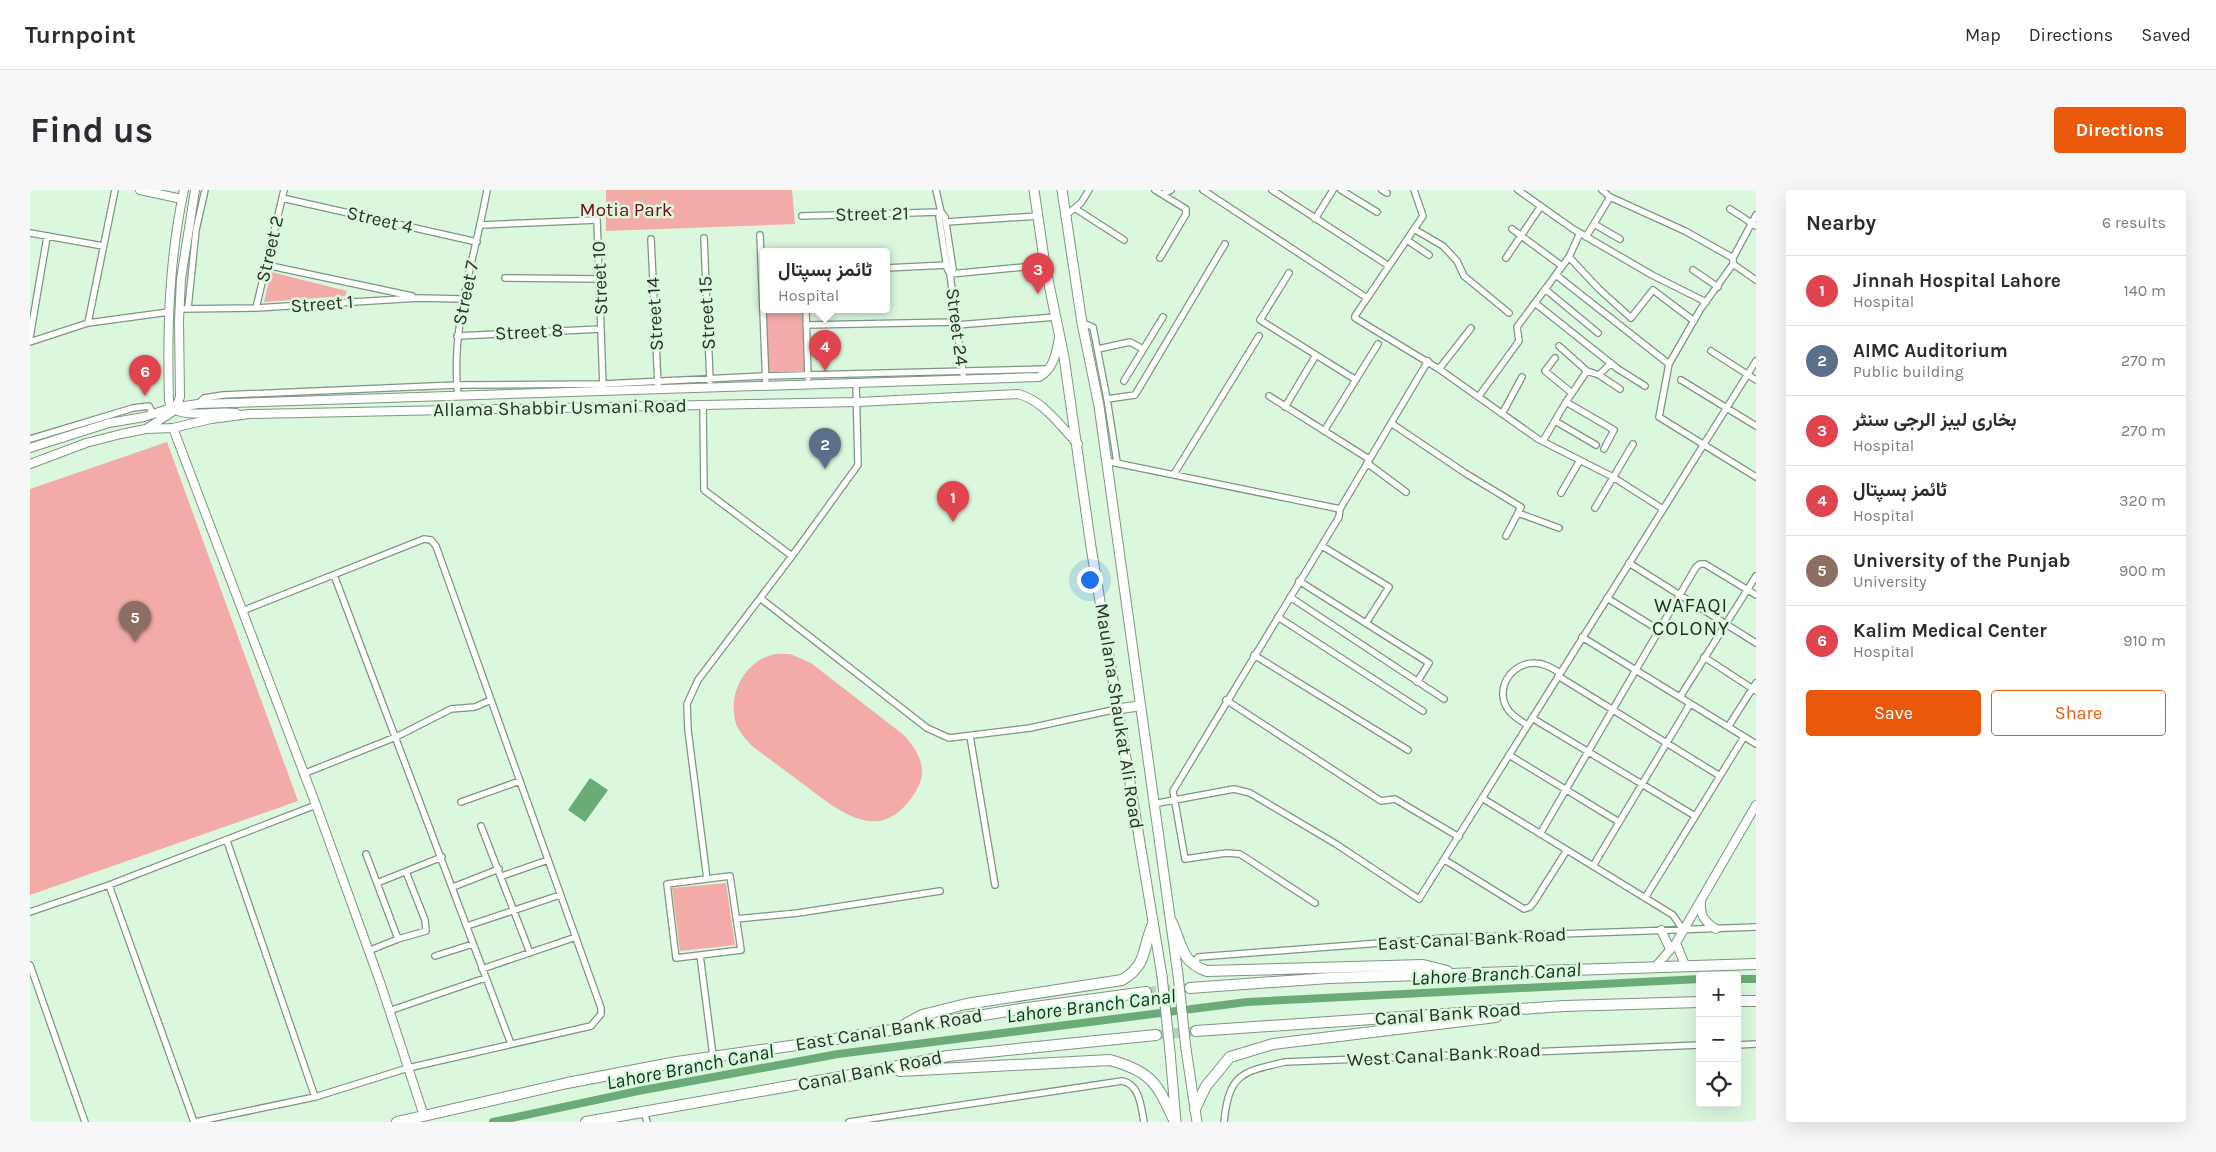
<!DOCTYPE html>
<html lang="en">
<head>
<meta charset="utf-8">
<style>
	:root { --surface:#fff; --page:#f7f7f7; --text:#2b2b33; --muted:#7c7c81; --line:#e1e1e2; --accent:#ea580c }
	body { margin:0; font-family:Karla,Vazirmatn,sans-serif; background:var(--page); color:var(--text) }
	.controls { position:absolute; right:15px; bottom:15px; display:grid; overflow:hidden; border-radius:5px; box-shadow:0 5px 20px #0002 }
	.controls button { width:45px; height:45px; display:grid; place-items:center; padding:0; border:0; border-bottom:1px solid var(--line); background:var(--surface); color:var(--text); font:25px sans-serif }
	.you { position:absolute; left:1059px; top:389px; width:18px; height:18px; margin:-12px; border:4px solid #fff; border-radius:50%; background:#1a73e8; box-shadow:0 0 0 8px #1a73e833 }
	.badge { display:grid; place-items:center; width:32px; height:32px; border-radius:50%; background:var(--accent); color:#fff; font-size:16px; font-weight:700 }
	.pin { position:absolute; translate:-50% -41px; filter:drop-shadow(0 1px 2px #0008) }
	.pin::after { content:''; position:absolute; top:26px; width:18px; height:15px; background:inherit; clip-path:polygon(0 0,100% 0,50% 100%) }
	.popup { position:absolute; left:730px; top:58px; width:130px; height:65px; box-sizing:border-box; display:grid; place-content:center; border-radius:5px; background:var(--surface); filter:drop-shadow(0 1px 4px #0005); font-size:16px; white-space:nowrap; color:var(--muted) }
	.popup b { font-size:19px; color:var(--text) }
	.popup::after { content:''; position:absolute; left:50%; top:100%; margin-left:-10px; border:10px solid transparent; border-top-color:var(--surface) }
	.list { margin:0; padding:0; list-style:none }
	h2 { display:flex; justify-content:space-between; align-items:center; height:65px; margin:0; padding:0 20px; font-size:21px }
	h2 small { font-size:16px; font-weight:400; color:var(--muted) }
	.list li { display:grid; grid-template-columns:32px 1fr auto; gap:15px; align-items:center; box-sizing:border-box; height:70px; padding:0 20px; border-top:1px solid var(--line) }
	.list b { display:block; font-size:19px; white-space:nowrap }
	.list p { margin:0; font-size:16px; white-space:nowrap; color:var(--muted) }
	.list em { font-size:16px; font-style:normal; color:var(--muted) }
	.actions { display:flex; gap:10px; padding:15px 20px }
	.actions a { flex:1; padding:11px 0; border:1px solid var(--accent); border-radius:5px; text-align:center; font-size:18px; color:var(--accent) }
	.actions .main { background:var(--accent); color:#fff }
	.icon { flex:none; width:28px; height:28px; fill:none; stroke:currentColor; stroke-width:2; stroke-linecap:round; stroke-linejoin:round }
	.map { position:relative; flex:none; width:1726px; height:932px; overflow:hidden; border-radius:5px }
	header { display:flex; align-items:center; gap:30px; box-sizing:border-box; height:70px; padding:0 25px; background:var(--surface); border-bottom:1px solid var(--line) }
	header strong { font-size:24px }
	nav { display:flex; gap:28px; margin-inline-start:auto; font-size:18px }
	.intro { display:flex; align-items:center; justify-content:space-between; box-sizing:border-box; height:120px; padding:0 30px }
	h1 { margin:0; font-size:35px }
	.button { padding:12px 22px; border-radius:5px; background:var(--accent); color:#fff; font-size:18px; font-weight:700 }
	main { display:flex; gap:30px; padding:0 30px }
	aside { flex:1; background:var(--surface); border-radius:5px; box-shadow:0 5px 20px #0002 }
	.map>svg:first-child { display:block }
	.green { fill:#f2aba7 }
	.water { fill:#6aac75 }
	.lines { fill:none; stroke-linecap:round; stroke-linejoin:round }
	.canal { stroke:#6aac75; stroke-width:8 }
	.highway-tunnel { stroke:#b7d0ba; stroke-width:10; stroke-dasharray:10 5; stroke-linecap:butt }
	.street-casing { stroke:#7c967f; stroke-width:8 }
	.secondary-casing { stroke:#7c967f; stroke-width:10 }
	.primary-casing { stroke:#7c967f; stroke-width:11 }
	.highway-casing { stroke:#7c967f; stroke-width:12 }
	.street { stroke:#fff; stroke-width:5.5 }
	.secondary { stroke:#fff; stroke-width:8 }
	.primary { stroke:#fff; stroke-width:9 }
	.highway { stroke:#fff; stroke-width:10 }
	.primary-bridge-casing { stroke:#7c967f; stroke-width:11; stroke-linecap:butt }
	.primary-bridge { stroke:#fff; stroke-width:9 }
	.labels { text-anchor:middle; dominant-baseline:central; stroke-width:5; stroke-linejoin:round; paint-order:stroke }
	.park-label { font-size:19px; fill:#720716; stroke:#dbf8df }
	.street-label { font-size:19px; fill:#273128; stroke:#dbf8df }
	.neighbourhood-label { font-size:20px; letter-spacing:1px; fill:#1a311e; stroke:#dbf8df }
	.water-label { font-size:20px; font-style:italic; fill:#033814; stroke:#dbf8df }
</style>
</head>
<body>
<header>
<strong>Turnpoint</strong>
<nav><a>Map</a><a>Directions</a><a>Saved</a></nav>
</header>
<div class="intro"><h1>Find us</h1><a class="button">Directions</a></div>
<main>
<div class="map">
<svg width="1726" height="932" viewBox="0 0 1726 932">
	<rect width="100%" height="100%" fill="#dbf8df"/>
	<path class="green" d="M576,0H762L765,34L576,41Z
		M241,82L317,101L315,106L234,112Z
		M734,120H772L775,183L737,184Z
		M137,252L268,611L0,705V299Z
		M760,464L781,473L875,546C889,563 899,580 886,601C853,655 815,626 777,597C759,583 740,570 722,556C715,548 707,540 705,530C699,503 714,473 741,465C747,463 754,464 760,464Z
		M696,693L705,755L650,761L642,698Z"/>
	<path class="water" d="M560,588L578,600L555,632L538,620Z"/>
	<g class="lines">
		<path class="canal" d="M1707,789H1726
			M463,932L608,901L808,864L1217,812L1670,789"/>
		<path class="highway-tunnel" d="M1116,802L1158,798
			M1126,845L1166,841"/>
		<g class="street-casing">
			<path id="street" d="M906,0L911,22L909,27L917,78L920,84L933,184
				M1125,0L1156,19V24L1130,68
				M1173,0L1337,108
				M1242,0L1359,76
				M1311,0L1347,22
				M1352,0L1357,3
				M1384,0L1393,26L1325,126V128L1409,179L1508,249L1583,287L1633,319
				M1488,0L1543,39L1622,85L1676,112
				M1572,0L1580,7L1655,41L1703,68
				M1132,4L1141,0
				M252,8L447,52
				M1046,19L1094,50
				M1700,19L1726,36
				M1036,25L1051,13L1059,0
				M1726,25L1703,68V74L1670,120L1639,174L1629,227L1726,287
				M772,26L911,22L915,27L923,79L920,84L1015,75
				M1285,29L1303,0
				M916,32L1008,26
				M1564,34L1590,49
				M451,35L567,30L573,197
				M1384,39L1413,56L1427,71L1434,86L1479,123
				M1482,39L1532,76
				M0,43L73,56
				M730,45L736,196
				M1556,47L1580,7
				M674,48L680,191
				M621,49L628,195
				M1377,50L1399,65
				M1539,67L1569,99L1601,128L1623,100L1664,131
				M1476,68L1511,16
				M1703,74L1726,90
				M236,75L382,106
				M856,78L917,75
				M1663,80L1688,97
				M1259,83L1230,130L1326,190
				M1526,85L1639,174
				M475,88L570,89
				M1515,99L1568,143
				M1505,113L1588,179L1615,196
				M158,118L166,40L175,0
				M226,118L254,0
				M150,119L226,118L389,108L433,109
				M776,120L778,188
				M58,133L85,0
				M1052,133L1063,137L1077,209L1087,272
				M776,135L927,132
				M927,135L1025,127
				M427,146L571,139
				M0,147L17,47
				M0,152L58,133L139,122
				M1529,156L1557,181
				M1068,159L1100,152L1113,159
				M1681,161L1726,190
				M1525,168L1515,181L1542,203
				M1409,179L1441,138
				M1569,185L1581,173
				M1651,190L1726,236
				M1094,191L1133,127
				M428,206C420,136 445,68 457,0
				M1239,206L1339,269
				M1449,206L1489,151L1487,137L1539,67L1550,43
				M1077,209L1105,205L1195,54
				M1536,212L1584,240L1574,259
				M168,214L174,208L193,205L426,195L573,194L735,186L1019,179
				M673,215L674,300L762,366
				M1255,217L1286,165
				M1472,224L1492,187
				M1525,231L1566,255
				M1361,233L1435,283L1491,317L1476,346
				M1294,241L1348,154
				M0,249L103,218L119,216L123,224
				M1513,251L1536,212L1557,181L1569,185L1590,199
				M1076,271L1310,319
				M1337,273L1376,302
				M1144,284L1229,146
				M1531,303L1549,272
				M1565,318L1603,254
				M1488,323L1529,338
				M1292,356L1359,397L1336,433
				M1599,373L1726,453
				M304,385L481,854
				M1269,391L1399,473L1387,492
				M1260,407L1414,509
				M730,408L897,538L919,548L1000,538L1087,519
				M1577,408L1629,440
				M1248,427L1393,521
				M1552,447L1726,554
				M1224,465L1378,560
				M1674,467L1726,501
				M1528,486L1690,586
				M1650,507L1726,386
				M1196,510L1351,611L1365,609L1429,647
				M1502,528L1665,626
				M1497,535C1491,531 1484,527 1479,521C1463,500 1481,473 1504,473C1514,473 1522,478 1530,483
				M1698,537L1726,493
				M940,546L965,695
				M1479,565L1589,632
				M273,584L366,547L421,519L445,517L461,510
				M1452,608L1643,725L1653,740
				M431,612L490,591
				M1123,614L1204,599L1220,603L1306,654L1389,709L1726,171
				M451,636L500,763
				M1510,644L1666,377L1670,374H1675L1726,405
				M197,651L285,907
				M336,664L368,749L338,761
				M1415,670L1494,719L1500,717L1504,712L1537,660
				M1563,676L1660,514
				M472,686L518,670
				M700,686L711,760L646,768L637,694Z
				M677,689L658,540L657,514L668,490L762,366L828,275L826,193
				M347,693L412,667
				M79,695L164,932
				M423,697L469,679
				M1615,708L1714,547
				M1285,713L1210,664L1196,663L1155,669L1143,601L1309,327L1310,319L1398,171
				M0,722L79,695L286,615
				M706,729L768,723L910,701
				M437,736L530,705
				M368,749L396,741L395,730L376,682
				M670,765L683,866
				M405,766L443,754
				M0,775L55,932
				M1164,775L1168,767L1415,748L1726,737
				M452,779L546,747
				M359,821L455,788
				M1707,855L1726,854
				M614,922L617,932
				M165,932L285,907L378,878L561,836L571,824V818L406,356L401,350L394,349L212,421
				M819,932L1092,891C1110,894 1111,917 1114,932
				M1194,932C1199,884 1211,882 1255,872L1670,855"/>
		</g>
		<g class="secondary-casing">
			<path id="secondary" d="M110,0L152,9
				M154,0C139,69 137,140 139,211L141,218C160,229 185,220 206,223
				M143,238L286,615L350,792L394,926
				M116,239L145,220L150,207L149,131L151,89L165,0
				M0,258L79,233L114,227L141,218L168,214L1009,187C1024,179 1026,163 1029,148
				M0,274L56,253L91,244L116,239L143,238L181,229L219,224L827,212L988,204C1013,210 1030,236 1048,254
				M1671,710C1670,724 1673,731 1686,739
				M1631,740L1640,759
				M1627,775L1646,753
				M1655,775L1646,753L1726,615"/>
		</g>
		<g class="primary-casing">
			<path id="primary" d="M1004,0L1015,75L1034,167L1061,357L1132,786
				M1032,0L1052,133L1069,216L1148,785
				M1087,519L1109,516
				M1156,859L1167,932
				M1140,862L1146,932"/>
		</g>
		<g class="highway-casing">
			<path id="highway" d="M1141,731C1152,753 1150,772 1177,781L1393,775L1417,781
				M1160,798L1299,788L1726,774
				M1707,811H1726
				M874,835L892,825L936,814L1092,790C1118,775 1112,758 1123,734
				M1166,841L1534,816L1670,812
				M870,881L1080,870C1123,882 1127,894 1145,932
				M1165,919L1176,896L1200,867L1243,854L1466,827
				M367,932L537,893L647,872L788,852L990,819L1116,802
				M556,932L844,881L918,866L1126,845"/>
		</g>
		<use href="#street" class="street"/>
		<use href="#secondary" class="secondary"/>
		<use href="#primary" class="primary"/>
		<use href="#highway" class="highway"/>
		<g class="primary-bridge-casing">
			<path id="primary-bridge" d="M1148,785L1156,859
				M1132,786L1140,862"/>
		</g>
		<use href="#primary-bridge" class="primary-bridge"/>
	</g>
	<g class="labels">
		<g class="park-label">
			<text x="596" y="20">Motia Park</text>
		</g>
		<g class="street-label">
			<text transform="translate(842 24) rotate(-1)">Street 21</text>
			<text transform="translate(350 30) rotate(13)">Street 4</text>
			<text transform="translate(240 59) rotate(-77)">Street 2</text>
			<text transform="translate(570 88) rotate(-92)">Street 10</text>
			<text transform="translate(436 103) rotate(-78)">Street 7</text>
			<text transform="translate(292 114) rotate(-4)">Street 1</text>
			<text transform="translate(677 123) rotate(-93)">Street 15</text>
			<text transform="translate(625 124) rotate(-93)">Street 14</text>
			<text transform="translate(927 137) rotate(83)">Street 24</text>
			<text transform="translate(499 142) rotate(-3)">Street 8</text>
			<text transform="translate(530 218) rotate(-1)">Allama Shabbir Usmani Road</text>
			<text transform="translate(1089 526) rotate(81)">Maulana Shaukat Ali Road</text>
			<text transform="translate(1442 749) rotate(-3)">East Canal Bank Road</text>
			<text transform="translate(1418 824) rotate(-4)">Canal Bank Road</text>
			<text transform="translate(859 840) rotate(-9)">East Canal Bank Road</text>
			<text transform="translate(1414 865) rotate(-3)">West Canal Bank Road</text>
			<text transform="translate(840 881) rotate(-11)">Canal Bank Road</text>
		</g>
		<g class="neighbourhood-label">
			<text x="1661" y="415">WAFAQI<tspan x="1661" dy="23">COLONY</tspan></text>
		</g>
		<g class="water-label">
			<text transform="translate(1466 784) rotate(-3)">Lahore Branch Canal</text>
			<text transform="translate(1061 816) rotate(-7)">Lahore Branch Canal</text>
			<text transform="translate(660 877) rotate(-11)">Lahore Branch Canal</text>
		</g>
	</g>
</svg>
<div class="controls">
<button>+</button>
<button>−</button>
<button><svg class="icon" aria-label="locate" viewBox="0 0 24 24"><circle cx="12" cy="12" r="6"/><path d="M12 2v4M12 18v4M2 12h4M18 12h4"/></svg></button>
</div>
<div class="you"></div>
<div class="pin badge" style="left:923px;top:332px;background:#e0444e">1</div>
<div class="pin badge" style="left:795px;top:279px;background:#5c6f8a">2</div>
<div class="pin badge" style="left:1008px;top:104px;background:#e0444e">3</div>
<div class="pin badge" style="left:795px;top:181px;background:#e0444e">4</div>
<div class="popup"><b>ٹائمز ہسپتال</b>Hospital</div>
<div class="pin badge" style="left:105px;top:452px;background:#8d6e63">5</div>
<div class="pin badge" style="left:115px;top:206px;background:#e0444e">6</div>
</div>
<aside>
<h2>Nearby<small>6 results</small></h2>
<ul class="list">
<li><span class="badge" style="background:#e0444e">1</span><div><b>Jinnah Hospital Lahore</b><p>Hospital</p></div><em>140 m</em></li>
<li><span class="badge" style="background:#5c6f8a">2</span><div><b>AIMC Auditorium</b><p>Public building</p></div><em>270 m</em></li>
<li><span class="badge" style="background:#e0444e">3</span><div><b>بخاری لیبز الرجی سنٹر</b><p>Hospital</p></div><em>270 m</em></li>
<li><span class="badge" style="background:#e0444e">4</span><div><b>ٹائمز ہسپتال</b><p>Hospital</p></div><em>320 m</em></li>
<li><span class="badge" style="background:#8d6e63">5</span><div><b>University of the Punjab</b><p>University</p></div><em>900 m</em></li>
<li><span class="badge" style="background:#e0444e">6</span><div><b>Kalim Medical Center</b><p>Hospital</p></div><em>910 m</em></li>
</ul>
<div class="actions"><a class="main">Save</a><a>Share</a></div>
</aside>
</main>
</body>
</html>
